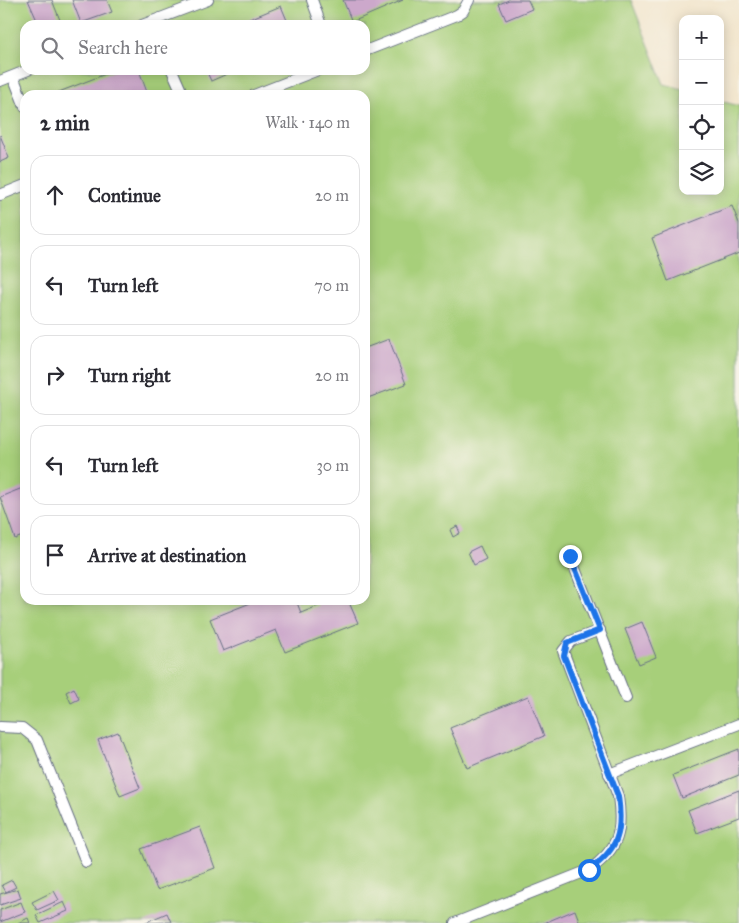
<!DOCTYPE html>
<html lang="en">
<head>
<meta charset="utf-8">
<style>
	:root { --surface:#fff; --page:#f2f2f3; --text:#2b2b33; --muted:#7c7c81; --line:#e1e1e2 }
	body { margin:0; font-family:"IM FELL Great Primer",serif; background:var(--page); color:var(--text) }
	.controls { position:absolute; right:15px; top:15px; display:grid; overflow:hidden; border-radius:10px; box-shadow:0 2px 12px #0003 }
	.controls button { width:45px; height:45px; display:grid; place-items:center; padding:0; border:0; border-bottom:1px solid var(--line); background:var(--surface); color:var(--text); font:25px sans-serif }
	.stop { position:absolute; width:15px; height:15px; margin:-11px; border:4px solid #1a73e8; border-radius:50%; background:#fff }
	.stop.end { background:#1a73e8; border-color:#fff; box-shadow:0 1px 5px #0008 }
	.list { margin:0; padding:0; list-style:none }
	h2 { display:flex; justify-content:space-between; align-items:center; height:65px; margin:0; padding:0 20px; font-size:21px }
	h2 small { font-size:16px; font-weight:400; color:var(--muted) }
	.list li { display:grid; grid-template-columns:32px 1fr auto; gap:15px; align-items:center; box-sizing:border-box; height:80px; margin:0 10px 10px; padding:0 10px; border:1px solid var(--line); border-radius:15px }
	.list b { display:block; font-size:19px; white-space:nowrap }
	.list em { font-size:16px; font-style:normal; color:var(--muted) }
	.icon { flex:none; width:28px; height:28px; fill:none; stroke:currentColor; stroke-width:2; stroke-linecap:round; stroke-linejoin:round }
	.map { position:relative; flex:none; width:739px; height:923px; overflow:hidden }
	.search { position:absolute; background:var(--surface); box-shadow:0 2px 12px #0003; left:20px; top:20px; width:350px; height:55px; display:flex; align-items:center; gap:12px; box-sizing:border-box; padding:0 18px; border-radius:15px; color:var(--muted); font-size:19px }
	.panel { position:absolute; background:var(--surface); box-shadow:0 2px 12px #0003; left:20px; top:90px; width:350px; height:515px; border-radius:15px }
	.map>svg:first-child { display:block }
	.green { fill:#a7cf7a; stroke:#617f6c; fill-rule:evenodd }
	.building { fill:#cca8cb }
	.lines { fill:none; stroke-linecap:round; stroke-linejoin:round }
	.service-casing { stroke:#666f84; stroke-width:12 }
	.service { stroke:#fff; stroke-width:10 }
	.route { stroke:#1a73e8; stroke-width:6 }
</style>
</head>
<body>
<div class="map">
<svg width="739" height="923" viewBox="0 0 739 923">
	<rect width="100%" height="100%" fill="#f7f3e8"/>
	<filter id="ink" filterUnits="userSpaceOnUse"><feTurbulence type="fractalNoise" baseFrequency=".02" numOctaves="2"/><feDisplacementMap in="SourceGraphic" scale="10" xChannelSelector="R" yChannelSelector="G"/><feConvolveMatrix kernelMatrix="1 2 1 2 8 2 1 2 1" color-interpolation-filters="sRGB"/></filter>
	<filter id="wash" filterUnits="userSpaceOnUse"><feTurbulence type="fractalNoise" baseFrequency=".0096" numOctaves="4" result="noise"/><feDisplacementMap in="SourceGraphic" scale="20" xChannelSelector="R" yChannelSelector="G"/><feGaussianBlur stdDeviation="1.12" result="paint"/><feColorMatrix in="noise" values="0 0 0 0 0 0 0 0 0 0 0 0 0 0 0 0 0 1.4 0 .05"/><feComposite in="paint" operator="in"/></filter>
	<g filter="url(#wash)">
		<rect width="100%" height="100%" fill="#f2e5cc"/>
		<path class="green" d="M0,0H631L664,84L683,89V191H720V101L739,106V923H0ZM25,25H365V70H25ZM25,95H365V600H25Z"/>
		<g id="blocks">
			<path class="building" d="M28,0H52L62,25H39Z
				M72,0H107L112,12L81,23Z
				M343,0H403L352,22Z
				M509,0H528L532,9L506,20L499,4Z
				M281,6L289,25H235Z
				M116,70H139L148,95H51Z
				M206,70H236L211,81Z
				M0,135L9,158L0,162Z
				M732,206L739,223V253L668,281L652,238Z
				M389,339L406,384L365,399V348Z
				M25,487V535L15,539L0,497Z
				M457,526L460,533L453,537L450,530Z
				M480,546L486,559L474,565L468,552Z
				M258,600H296L301,613L318,606L316,600H348L358,623L285,652L276,630L223,651L210,619Z
				M642,622L656,657L639,664L625,629Z
				M74,688L79,699L71,703L66,692Z
				M528,696L544,736L467,768L450,728Z
				M118,732L140,788L120,796L98,740Z
				M739,749V775L682,798L673,775Z
				M739,790V817L697,833L688,810Z
				M200,827L215,868L157,890L141,849Z
				M12,880L16,887L6,892L2,885Z
				M18,889L21,898L0,905V894Z
				M54,891L59,900L37,910L32,902Z
				M21,902L25,912L0,922V910Z
				M64,902L68,911L40,923L36,915Z
				M575,910L580,923H544Z
				M167,913L171,922L144,923Z
				M28,918L30,923H18Z"/>
		</g>
	</g>
	<g filter="url(#ink)">
		<use href="#blocks" fill-opacity="0" stroke="#666f84" stroke-width="1"/>
		<g class="lines">
			<g class="service-casing">
				<path id="service" d="M312,0L321,25
					M142,25L208,0
					M365,51L457,15L463,11L469,0
					M172,70L183,95
					M13,76L25,107
					M0,81L28,70
					M254,95L318,70
					M0,195L25,185
					M570,556L626,698
					M0,727L22,728L37,740L86,862
					M609,774L739,724
					M455,923L589,870C619,849 623,831 618,796L563,651L571,641L600,630"/>
			</g>
			<use href="#service" class="service"/>
		</g>
	</g>
	<g class="lines" filter="url(#ink)">
		<path class="route" d="M570,556L600,630L567,643L564,656L618,796C623,831 619,849 589,870"/>
	</g>
</svg>
<div class="controls">
<button>+</button>
<button>−</button>
<button><svg class="icon" aria-label="locate" viewBox="0 0 24 24"><circle cx="12" cy="12" r="6"/><path d="M12 2v4M12 18v4M2 12h4M18 12h4"/></svg></button>
<button><svg class="icon" aria-label="layers" viewBox="0 0 24 24"><path d="M12 4l9 5-9 5-9-5zM3 14l9 5 9-5"/></svg></button>
</div>
<div class="stop" style="left:589px;top:870px"></div>
<div class="stop end" style="left:570px;top:556px"></div>
<div class="search"><svg class="icon" aria-label="search" viewBox="0 0 24 24"><circle cx="10" cy="10" r="6"/><path d="M15 15l6 6"/></svg>Search here</div>
<section class="panel">
<h2>2 min<small>Walk · 140 m</small></h2>
<ul class="list">
<li><svg class="icon" aria-label="ahead" viewBox="0 0 24 24"><path d="M12 20V5M6 11l6-6 6 6"/></svg><div><b>Continue</b></div><em>20 m</em></li>
<li><svg class="icon" aria-label="left" viewBox="0 0 24 24"><path d="M17 20v-9H6M10 6l-5 5 5 5"/></svg><div><b>Turn left</b></div><em>70 m</em></li>
<li><svg class="icon" aria-label="right" viewBox="0 0 24 24"><path d="M7 20v-9h11M14 6l5 5-5 5"/></svg><div><b>Turn right</b></div><em>20 m</em></li>
<li><svg class="icon" aria-label="left" viewBox="0 0 24 24"><path d="M17 20v-9H6M10 6l-5 5 5 5"/></svg><div><b>Turn left</b></div><em>30 m</em></li>
<li><svg class="icon" aria-label="arrive" viewBox="0 0 24 24"><path d="M6 21V4h12l-3 4 3 4H6"/></svg><div><b>Arrive at destination</b></div></li>
</ul>
</section>
</div>
</body>
</html>
